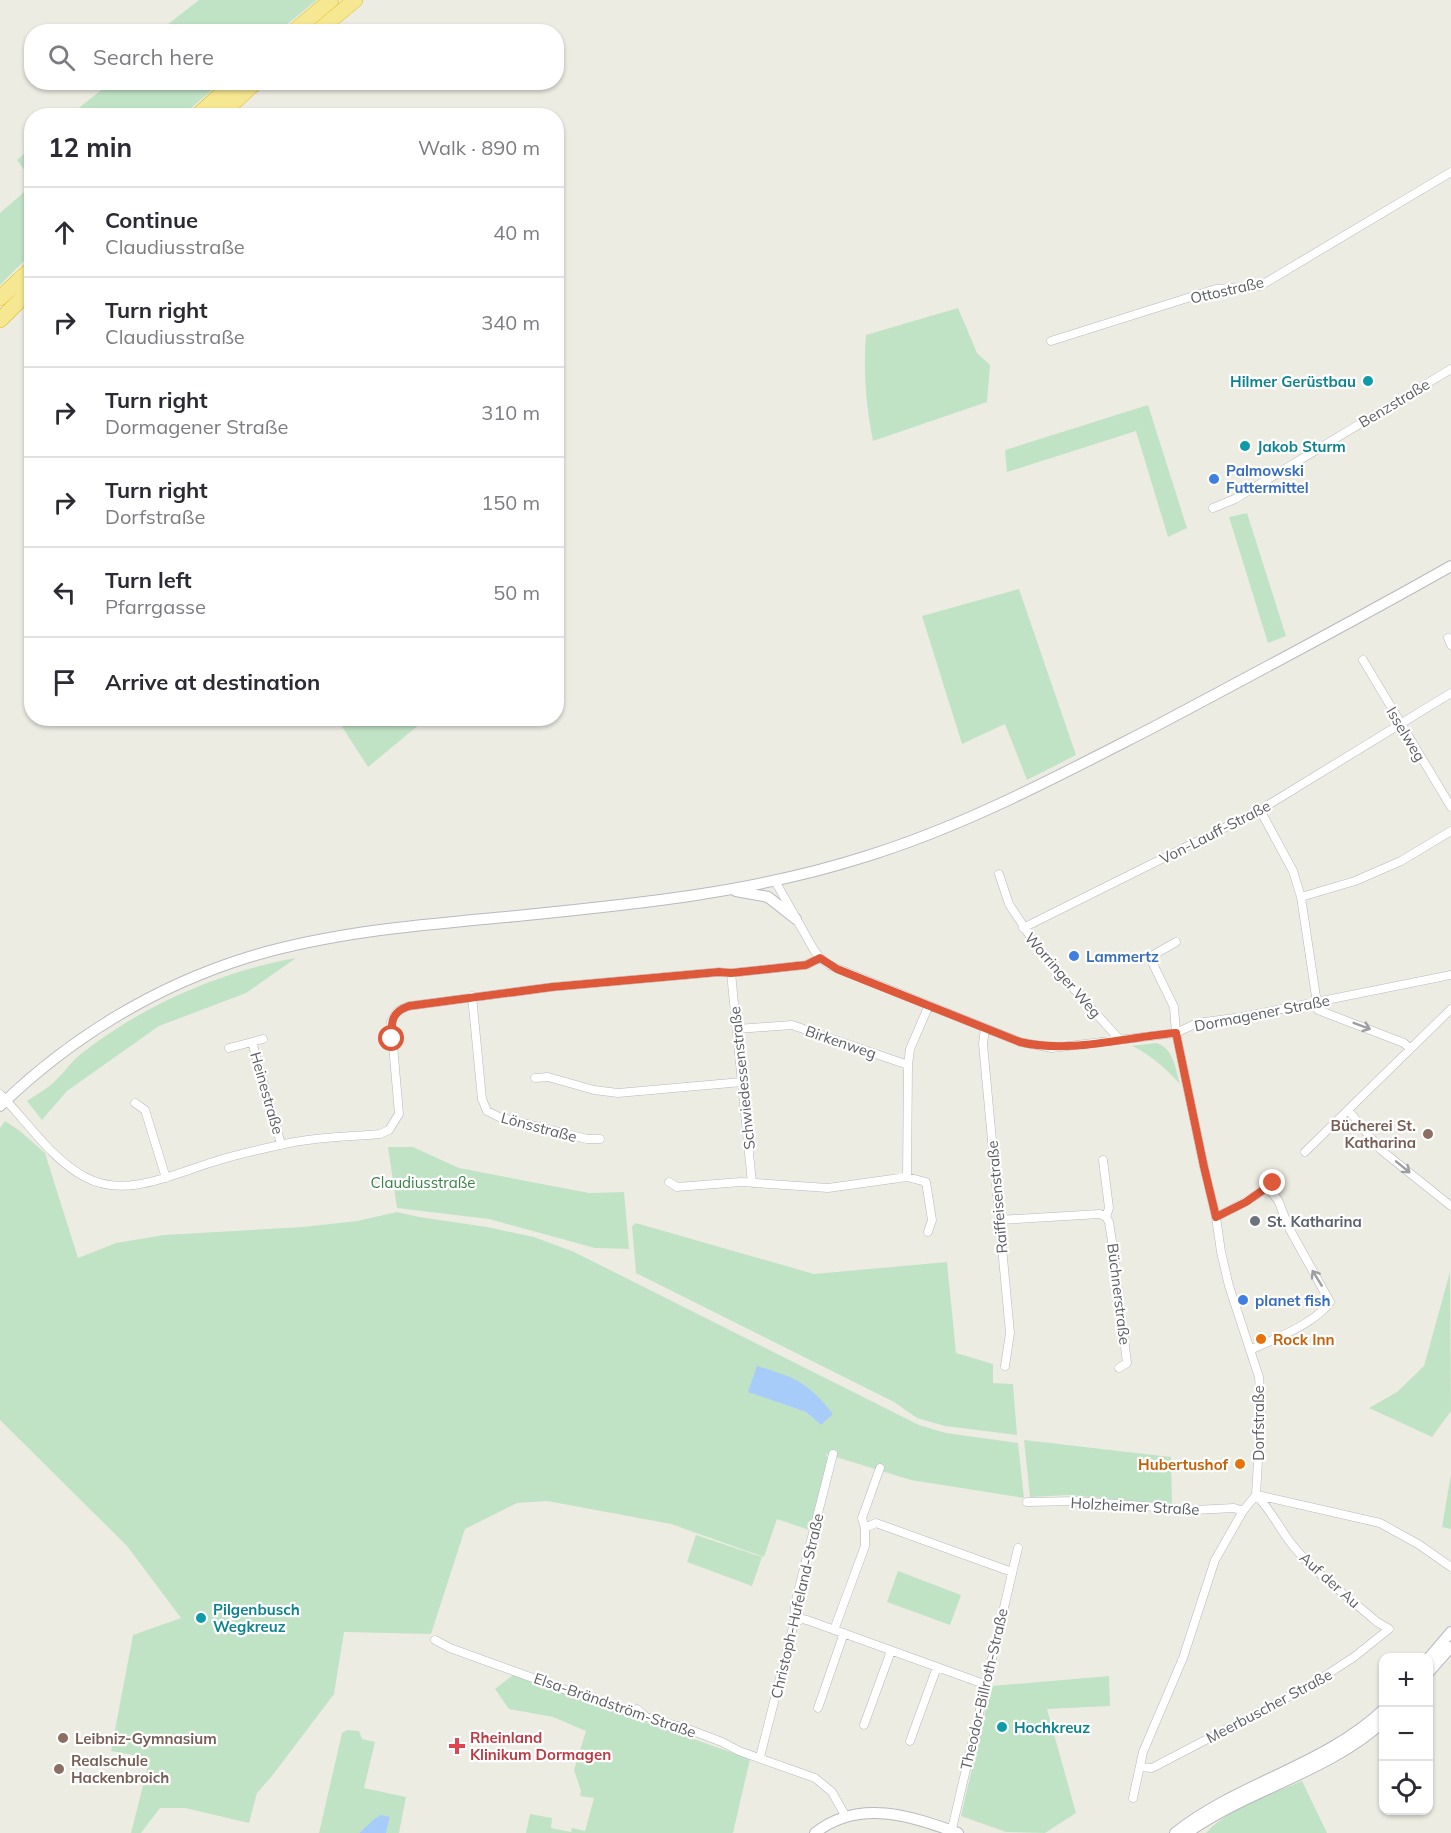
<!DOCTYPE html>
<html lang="en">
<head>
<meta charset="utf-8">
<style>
	:root { --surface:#fff; --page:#f2f2f3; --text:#2b2b33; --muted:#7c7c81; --line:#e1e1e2 }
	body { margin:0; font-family:Mulish,sans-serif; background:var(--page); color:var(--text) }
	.controls { position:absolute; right:18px; bottom:18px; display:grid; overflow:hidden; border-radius:12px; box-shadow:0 2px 4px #0004 }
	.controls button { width:54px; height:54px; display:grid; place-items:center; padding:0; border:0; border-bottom:2px solid var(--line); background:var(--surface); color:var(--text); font:30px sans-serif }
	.stop { position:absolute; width:18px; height:18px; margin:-14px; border:4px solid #de5939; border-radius:50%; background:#fff }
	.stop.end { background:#de5939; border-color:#fff; box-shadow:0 2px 6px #0008 }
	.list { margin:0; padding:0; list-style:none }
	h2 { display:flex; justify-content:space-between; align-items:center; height:78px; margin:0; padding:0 24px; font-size:26px }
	h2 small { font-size:20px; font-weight:400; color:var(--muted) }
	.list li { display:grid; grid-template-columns:39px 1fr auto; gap:18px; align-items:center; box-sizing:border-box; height:90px; padding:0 24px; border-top:2px solid var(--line) }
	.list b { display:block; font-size:22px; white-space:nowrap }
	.list p { margin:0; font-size:20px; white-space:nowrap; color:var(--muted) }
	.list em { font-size:20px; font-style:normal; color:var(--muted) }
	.icon { flex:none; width:33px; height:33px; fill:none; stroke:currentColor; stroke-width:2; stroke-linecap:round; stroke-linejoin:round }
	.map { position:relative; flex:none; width:1451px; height:1833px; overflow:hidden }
	.search { position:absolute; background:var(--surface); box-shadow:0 2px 4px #0004; left:24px; top:24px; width:540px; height:66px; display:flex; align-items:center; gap:15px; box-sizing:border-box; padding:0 21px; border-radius:24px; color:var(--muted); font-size:22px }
	.panel { position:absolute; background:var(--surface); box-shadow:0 2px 4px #0004; left:24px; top:108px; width:540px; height:618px; border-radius:24px }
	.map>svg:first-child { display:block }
	.green { fill:#c1e3c5; fill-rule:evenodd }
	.water { fill:#a7ccf9 }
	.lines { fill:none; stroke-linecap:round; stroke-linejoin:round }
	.street-casing { stroke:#b6b8bd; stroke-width:9 }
	.secondary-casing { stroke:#b7b9bf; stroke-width:12 }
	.highway-casing { stroke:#e2b90e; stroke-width:16 }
	.street { stroke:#fff; stroke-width:8 }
	.secondary { stroke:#fff; stroke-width:10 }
	.highway { stroke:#f6e892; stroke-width:15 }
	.oneway { stroke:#9d9ea1 }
	.route { stroke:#de5939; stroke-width:8 }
	.culture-dot { fill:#0f9aa8; stroke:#fff; stroke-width:2 }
	.shop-dot { fill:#3f7fe0; stroke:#fff; stroke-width:2 }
	.education-dot { fill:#8d6e63; stroke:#fff; stroke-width:2 }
	.worship-dot { fill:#6b7280; stroke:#fff; stroke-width:2 }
	.food-dot { fill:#e8710a; stroke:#fff; stroke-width:2 }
	.health-dot { fill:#e0444e; stroke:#fff; stroke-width:2 }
	.labels { text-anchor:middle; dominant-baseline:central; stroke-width:4.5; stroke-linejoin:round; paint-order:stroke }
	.street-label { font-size:15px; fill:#5c5e63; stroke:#fff }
	.culture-label { font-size:15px; font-weight:bold; fill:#0d838f; stroke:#fff; text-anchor:start }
	.shop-label { font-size:15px; font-weight:bold; fill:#366cbe; stroke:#fff; text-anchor:start }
	.education-label { font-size:15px; font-weight:bold; fill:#785e54; stroke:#fff; text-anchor:start }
	.park-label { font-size:15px; fill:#3a8346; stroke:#fff }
	.worship-label { font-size:15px; font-weight:bold; fill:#5b616d; stroke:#fff; text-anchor:start }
	.food-label { font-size:15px; font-weight:bold; fill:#c56008; stroke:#fff; text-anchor:start }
	.health-label { font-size:15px; font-weight:bold; fill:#be3a42; stroke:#fff; text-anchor:start }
</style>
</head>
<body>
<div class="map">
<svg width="1451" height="1833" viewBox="0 0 1451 1833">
	<rect width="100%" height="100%" fill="#edece3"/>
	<path class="green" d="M199,0H317L279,31H159Z
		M110,83V82L220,83L183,115H70Z
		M31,148V179L17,160Z
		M31,186V254L0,285V213Z
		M958,308L977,353L990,365L987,402L873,441C866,406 863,371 866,335Z
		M1148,405L1187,528L1168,537L1136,431L1007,472L1005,450Z
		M1247,513L1286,636L1268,643L1229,517Z
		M1019,589L1076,755L1027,780L1005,724L962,744L922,616Z
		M337,719H426L368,767Z
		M296,958L246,993L159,1026L67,1091L42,1120L27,1101C37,1094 49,1088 57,1079C67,1069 74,1058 86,1050C148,1003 220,972 296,958Z
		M1156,1043C1174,1048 1175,1068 1180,1084C1165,1068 1151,1055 1132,1046Z
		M5,1121L20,1131L45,1153L78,1258L116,1243L164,1235L303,1227L357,1221L397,1212L419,1217L487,1227L534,1237L574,1252L919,1425L946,1433L1018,1443L1024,1498L911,1480L826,1454L829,1460L812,1531L777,1519L764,1557L671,1524L547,1501L517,1503L465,1529L431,1634L344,1632L334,1694L272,1776L257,1793L249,1823L185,1808H160L141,1833H131L150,1758L111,1751L133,1635L181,1618L127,1546L0,1420V1128ZM749,1392L832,1414L821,1425L806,1412Z
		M388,1147H413L459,1168L589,1193L624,1192L629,1249L595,1248L489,1219L397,1208Z
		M636,1223L814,1274L947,1262L956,1353L993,1364V1383L1013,1384L1017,1435L945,1426L917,1418L894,1402L636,1273L632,1226Z
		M1450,1272L1451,1411L1432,1437L1369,1408L1397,1392L1424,1366Z
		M1024,1440L1171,1457L1172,1505L1069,1495L1030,1497Z
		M1451,1474V1529L1442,1527Z
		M696,1535L762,1557L752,1586L687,1562Z
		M898,1571L961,1595L950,1625L887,1602Z
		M513,1675L750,1759L733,1833H526L530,1814L552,1818L551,1828L571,1832L572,1828L585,1831L594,1798L580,1796L581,1791L574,1770L586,1731L553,1717L509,1709L495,1689Z
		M1109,1676L1110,1706L1047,1709L1076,1813L1045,1833L1006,1832L961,1816L991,1686Z
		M347,1730L359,1731L362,1739L375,1742L364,1788L406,1797L399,1833H386L390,1817L367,1827L359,1833H319L342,1733Z
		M1302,1781L1327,1833H1206C1230,1807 1270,1795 1302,1781Z"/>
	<path class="water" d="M757,1366C794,1377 808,1382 833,1414L821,1425L806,1412L748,1392Z
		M381,1815L390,1817L386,1833H359C367,1827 371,1820 381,1815Z"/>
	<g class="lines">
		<g class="street-casing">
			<path id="street" d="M1051,341L1216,289L1260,286L1451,172
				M1213,508L1235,499L1451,369
				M1448,638L1451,645
				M1363,660L1451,807
				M1260,810L1293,871L1301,897L1318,1010L1404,1043L1410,1049
				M999,874L1009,904L1039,950L1119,1039
				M775,881L814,950L820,958L829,965L1020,1042L1052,1048L1176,1033L1197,1023L1242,1017L1451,975
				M1301,897L1355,881L1401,861L1451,831
				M1023,928L1260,810L1451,693
				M731,973L752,1183
				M472,996L482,1099L487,1111L499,1117L587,1139H600
				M985,1028L983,1044L1010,1333L1005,1366
				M737,1029L792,1025L908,1065
				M252,1042L263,1039
				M229,1048L252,1042L281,1144
				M535,1078L548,1077L594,1090L618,1093L742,1082
				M0,1094C26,1120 52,1160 85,1177C125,1199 174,1174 213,1162C235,1155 257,1150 280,1145C312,1137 347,1137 380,1134L389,1130L399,1114L391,1022C395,1012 399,1009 409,1006L552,987L719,972L731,973L796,966L806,965L820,958
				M135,1103L145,1110L166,1178
				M1348,1110L1381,1150L1451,1206
				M1305,1152L1451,1009
				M1103,1160L1109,1208L1106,1217
				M907,1177L908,1065L910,1049L929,1005
				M669,1182L677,1187L741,1182L828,1188L907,1177L926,1182L932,1220L928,1232
				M1216,1217C1238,1206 1260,1195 1278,1178
				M999,1220L1100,1214L1106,1217L1109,1222L1113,1248L1127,1363L1119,1368
				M1250,1350C1274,1339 1315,1324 1330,1302L1289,1228L1278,1200L1268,1188
				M1257,1495L1380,1523L1418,1544L1451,1567
				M1027,1502L1076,1501L1195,1510L1234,1508L1243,1511
				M865,1528L876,1523L1012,1572
				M794,1623L802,1619L807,1620L984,1684
				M834,1630L865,1546V1528L862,1518L880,1468
				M435,1640L450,1648L627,1712L637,1709L646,1717L685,1728L722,1742L739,1751L815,1778L832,1792L846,1817
				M818,1708L844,1633
				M864,1725L891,1651
				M910,1741L937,1667
				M760,1757L794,1623L795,1604L833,1454
				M1141,1767L1152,1768L1311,1685L1354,1657L1389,1629L1377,1622C1350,1598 1318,1576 1294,1547C1280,1530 1272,1511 1256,1495
				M1133,1798L1143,1752L1183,1658L1215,1560L1243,1511L1256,1495L1261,1409L1259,1377L1229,1286L1221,1252L1216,1217L1204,1167L1176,1033L1174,1007L1153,964L1155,954L1176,942
				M951,1833L1018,1548"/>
		</g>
		<g class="secondary-casing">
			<path id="secondary" d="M736,891L768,897L796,919
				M0,1106C70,1038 155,986 249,957C332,932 419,925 506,917C626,905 748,894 864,857C965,826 1058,776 1152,728C1252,675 1352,622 1451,566
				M1428,1659L1451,1632
				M1428,1673L1451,1647
				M815,1833C859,1798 911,1816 958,1833
				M1175,1833C1239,1782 1324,1766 1384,1709
				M1187,1833C1249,1789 1329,1772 1384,1721"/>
		</g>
		<g class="highway-casing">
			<path id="highway" d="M293,32L331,0
				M317,32L355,0
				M197,116L234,82
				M219,116L256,82
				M0,298L32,268
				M0,320L32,288"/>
		</g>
		<use href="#street" class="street"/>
		<use href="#secondary" class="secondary"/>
		<use href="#highway" class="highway"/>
	</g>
	<defs><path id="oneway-shaft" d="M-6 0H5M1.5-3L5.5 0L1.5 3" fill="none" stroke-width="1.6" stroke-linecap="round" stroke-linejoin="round" transform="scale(1.5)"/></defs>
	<g class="oneway">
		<use href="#oneway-shaft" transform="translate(1362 1026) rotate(21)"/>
		<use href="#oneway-shaft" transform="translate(1403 1167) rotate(39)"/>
		<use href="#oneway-shaft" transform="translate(1317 1278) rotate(-122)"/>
	</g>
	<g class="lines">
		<path class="route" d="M392,1039C391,1022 391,1012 409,1006L552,987L719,972L731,973L796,966L806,965L820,958L837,969L1020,1042C1070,1054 1125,1037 1176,1033L1204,1167L1216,1217L1246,1202L1273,1183"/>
	</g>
	<g class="culture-dot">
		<circle cx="1368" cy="381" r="6"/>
		<circle cx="1245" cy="446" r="6"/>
		<circle cx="201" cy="1618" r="6"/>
		<circle cx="1002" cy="1727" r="6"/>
	</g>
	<g class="shop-dot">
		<circle cx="1214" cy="479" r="6"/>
		<circle cx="1074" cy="956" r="6"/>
		<circle cx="1243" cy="1300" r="6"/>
	</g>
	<g class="education-dot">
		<circle cx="1428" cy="1134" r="6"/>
		<circle cx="63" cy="1738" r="6"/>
		<circle cx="59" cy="1769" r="6"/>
	</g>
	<circle class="worship-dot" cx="1255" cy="1221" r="6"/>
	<g class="food-dot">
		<circle cx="1261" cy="1339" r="6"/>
		<circle cx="1240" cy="1464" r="6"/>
	</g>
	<path class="health-dot" d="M454 1737h6v6h6v6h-6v6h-6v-6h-6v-6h6z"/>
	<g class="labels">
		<g class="street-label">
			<text transform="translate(1227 290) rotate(-13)">Ottostraße</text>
			<text transform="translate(1394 403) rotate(-31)">Benzstraße</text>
			<text transform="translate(1406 734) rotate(59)">Isselweg</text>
			<text transform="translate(1215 832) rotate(-27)">Von-Lauff-Straße</text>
			<text transform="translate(1063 975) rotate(49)">Worringer Weg</text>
			<text transform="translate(1262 1013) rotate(-11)">Dormagener Straße</text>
			<text transform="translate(841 1042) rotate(19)">Birkenweg</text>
			<text transform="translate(742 1078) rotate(-96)">Schwiedessenstraße</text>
			<text transform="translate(267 1093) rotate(74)">Heinestraße</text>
			<text transform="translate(539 1127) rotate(15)">Lönsstraße</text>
			<text transform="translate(997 1197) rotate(-95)">Raiffeisenstraße</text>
			<text transform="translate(1119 1294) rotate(83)">Büchnerstraße</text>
			<text transform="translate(1258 1423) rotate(-90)">Dorfstraße</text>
			<text transform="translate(1135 1506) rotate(3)">Holzheimer Straße</text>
			<text transform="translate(1330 1580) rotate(42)">Auf der Au</text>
			<text transform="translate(797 1606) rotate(-77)">Christoph-Hufeland-Straße</text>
			<text transform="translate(984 1689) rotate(-77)">Theodor-Billroth-Straße</text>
			<text transform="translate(615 1705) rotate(19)">Elsa-Brändström-Straße</text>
			<text transform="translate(1269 1706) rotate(-28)">Meerbuscher Straße</text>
		</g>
		<g class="culture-label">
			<text x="1356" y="381" text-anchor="end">Hilmer Gerüstbau</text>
			<text x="1257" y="446">Jakob Sturm</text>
			<text x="213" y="1609">Pilgenbusch<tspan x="213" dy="17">Wegkreuz</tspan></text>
			<text x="1014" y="1727">Hochkreuz</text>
		</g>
		<g class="shop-label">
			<text x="1226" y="470">Palmowski<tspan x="1226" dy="17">Futtermittel</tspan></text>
			<text x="1086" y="956">Lammertz</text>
			<text x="1255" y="1300">planet fish</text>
		</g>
		<g class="education-label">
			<text x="1416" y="1125" text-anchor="end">Bücherei St.<tspan x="1416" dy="17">Katharina</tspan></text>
			<text x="75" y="1738">Leibniz-Gymnasium</text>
			<text x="71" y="1760">Realschule<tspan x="71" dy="17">Hackenbroich</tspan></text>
		</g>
		<g class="park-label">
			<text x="423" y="1182">Claudiusstraße</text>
		</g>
		<g class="worship-label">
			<text x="1267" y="1221">St. Katharina</text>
		</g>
		<g class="food-label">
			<text x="1273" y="1339">Rock Inn</text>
			<text x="1228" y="1464" text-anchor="end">Hubertushof</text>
		</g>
		<g class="health-label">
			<text x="470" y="1737">Rheinland<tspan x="470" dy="17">Klinikum Dormagen</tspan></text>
		</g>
	</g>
</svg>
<div class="controls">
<button>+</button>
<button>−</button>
<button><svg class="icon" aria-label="locate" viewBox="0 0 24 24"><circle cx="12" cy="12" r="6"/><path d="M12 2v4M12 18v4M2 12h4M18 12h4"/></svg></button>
</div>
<div class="stop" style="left:392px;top:1039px"></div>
<div class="stop end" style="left:1273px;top:1183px"></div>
<div class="search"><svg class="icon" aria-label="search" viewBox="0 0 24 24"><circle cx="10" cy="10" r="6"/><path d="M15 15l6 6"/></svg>Search here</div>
<section class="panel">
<h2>12 min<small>Walk · 890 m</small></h2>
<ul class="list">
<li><svg class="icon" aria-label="ahead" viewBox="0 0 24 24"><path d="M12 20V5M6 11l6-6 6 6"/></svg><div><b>Continue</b><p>Claudiusstraße</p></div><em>40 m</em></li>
<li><svg class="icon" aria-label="right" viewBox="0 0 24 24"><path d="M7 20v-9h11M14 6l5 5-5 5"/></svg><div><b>Turn right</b><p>Claudiusstraße</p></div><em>340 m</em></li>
<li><svg class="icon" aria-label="right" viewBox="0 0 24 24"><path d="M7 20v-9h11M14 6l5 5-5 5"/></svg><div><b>Turn right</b><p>Dormagener Straße</p></div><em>310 m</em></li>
<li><svg class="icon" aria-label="right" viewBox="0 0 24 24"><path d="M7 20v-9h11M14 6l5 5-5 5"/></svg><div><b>Turn right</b><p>Dorfstraße</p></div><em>150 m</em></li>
<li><svg class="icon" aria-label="left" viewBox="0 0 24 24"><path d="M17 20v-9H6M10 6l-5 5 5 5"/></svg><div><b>Turn left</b><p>Pfarrgasse</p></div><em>50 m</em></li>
<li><svg class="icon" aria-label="arrive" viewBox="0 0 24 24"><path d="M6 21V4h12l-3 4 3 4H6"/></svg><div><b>Arrive at destination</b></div></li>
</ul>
</section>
</div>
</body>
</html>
